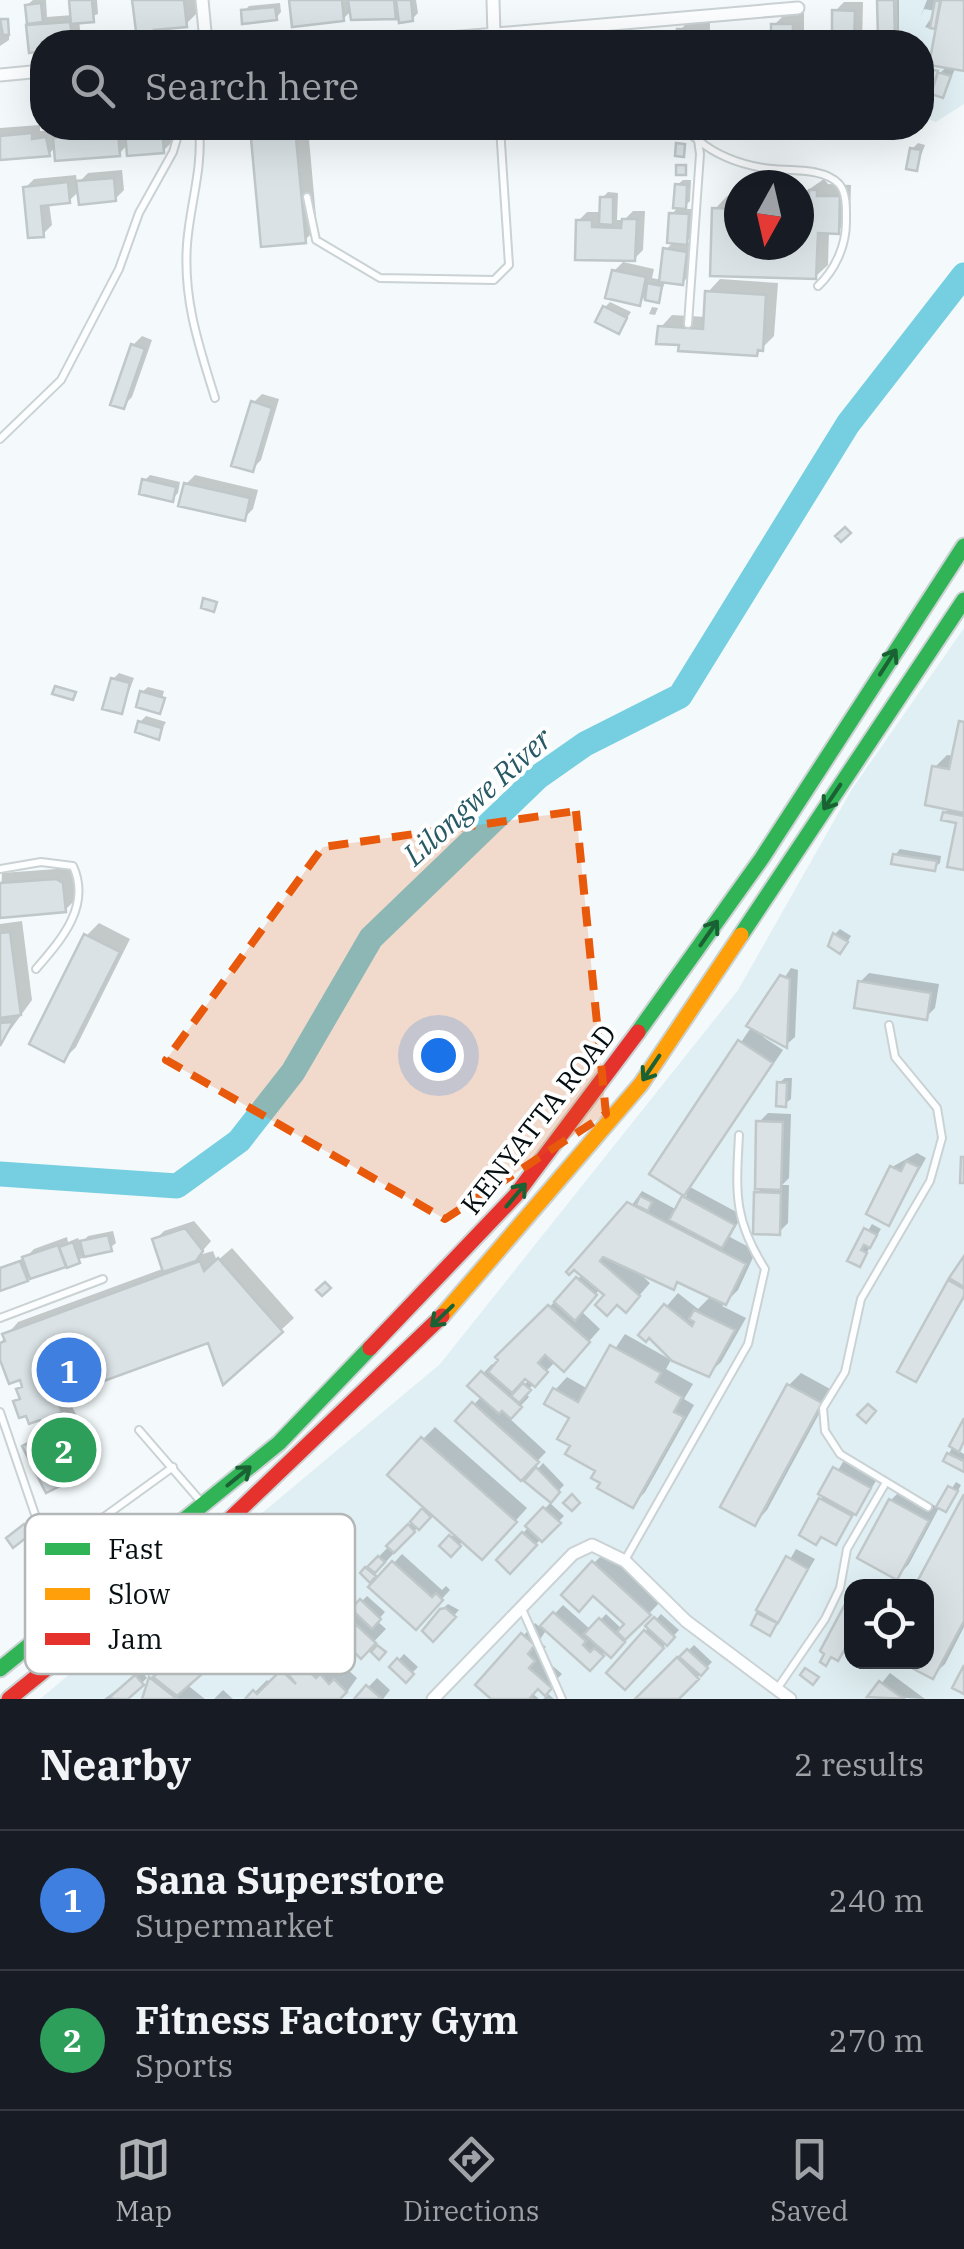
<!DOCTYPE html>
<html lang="en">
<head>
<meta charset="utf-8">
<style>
	:root { --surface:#171b24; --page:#242831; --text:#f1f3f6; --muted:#9ea1a6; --line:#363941; --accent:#adb1b4 }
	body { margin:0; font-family:"IBM Plex Serif",serif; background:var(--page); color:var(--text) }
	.controls { position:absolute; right:30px; bottom:30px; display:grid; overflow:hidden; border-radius:20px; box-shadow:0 10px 40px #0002 }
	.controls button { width:90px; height:90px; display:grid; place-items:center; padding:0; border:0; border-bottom:2px solid var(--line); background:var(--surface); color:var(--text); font:50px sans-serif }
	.compass { position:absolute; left:724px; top:170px; width:90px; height:90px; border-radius:50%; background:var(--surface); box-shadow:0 10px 40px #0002; rotate:188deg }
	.you { position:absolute; left:438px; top:1055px; width:35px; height:35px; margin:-25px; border:8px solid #fff; border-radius:50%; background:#1a73e8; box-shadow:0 0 0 15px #1a73e833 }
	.badge { display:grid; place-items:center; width:65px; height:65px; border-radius:50%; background:var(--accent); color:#fff; font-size:32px; font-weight:700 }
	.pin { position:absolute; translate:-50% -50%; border:5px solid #fff; box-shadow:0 2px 10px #0006 }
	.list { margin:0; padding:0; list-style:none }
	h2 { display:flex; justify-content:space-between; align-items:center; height:130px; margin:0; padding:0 40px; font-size:42px }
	h2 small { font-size:32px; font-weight:400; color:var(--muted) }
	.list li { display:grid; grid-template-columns:65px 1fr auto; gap:30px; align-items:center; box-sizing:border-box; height:140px; padding:0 40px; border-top:2px solid var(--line) }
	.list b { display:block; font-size:38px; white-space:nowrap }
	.list p { margin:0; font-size:32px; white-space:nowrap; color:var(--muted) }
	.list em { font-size:32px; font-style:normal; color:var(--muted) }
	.icon { flex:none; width:55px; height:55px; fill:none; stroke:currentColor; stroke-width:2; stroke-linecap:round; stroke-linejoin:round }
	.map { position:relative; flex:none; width:964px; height:1699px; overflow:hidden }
	.search { position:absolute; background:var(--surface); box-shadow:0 10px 40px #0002; left:30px; right:30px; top:30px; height:110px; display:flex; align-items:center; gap:25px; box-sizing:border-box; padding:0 35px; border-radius:40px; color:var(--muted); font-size:38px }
	.sheet { height:410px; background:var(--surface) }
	nav { display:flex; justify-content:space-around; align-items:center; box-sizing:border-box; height:140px; border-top:2px solid var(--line); background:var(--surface); font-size:28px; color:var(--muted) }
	nav a { display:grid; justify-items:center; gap:5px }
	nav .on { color:var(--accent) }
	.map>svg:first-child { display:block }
	.built { fill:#e0eff3; fill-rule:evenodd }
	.shadow { fill:#0003; fill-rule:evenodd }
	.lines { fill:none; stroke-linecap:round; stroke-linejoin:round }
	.river { stroke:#76cfe0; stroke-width:25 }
	.building { fill:#dae2e5; stroke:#bfc7c9; stroke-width:2.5 }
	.lane-casing { stroke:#cad2d4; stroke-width:10 }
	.street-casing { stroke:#cad2d4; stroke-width:15 }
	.fast-casing { stroke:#cad2d4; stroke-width:19 }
	.slow-casing { stroke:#cad2d4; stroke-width:19 }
	.jam-casing { stroke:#cad2d4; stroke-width:19 }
	.lane { stroke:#fdfeff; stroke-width:6 }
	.street { stroke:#fdfeff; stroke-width:11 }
	.fast { stroke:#30b455; stroke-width:15 }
	.slow { stroke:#ff9f0a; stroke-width:15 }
	.jam { stroke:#e5322d; stroke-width:15 }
	.oneway { stroke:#1a6133 }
	.marked { fill:#e8590c; fill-opacity:0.2; stroke:#e8590c; stroke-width:8; stroke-dasharray:20 12; stroke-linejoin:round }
	.labels { text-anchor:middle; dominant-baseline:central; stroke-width:8; stroke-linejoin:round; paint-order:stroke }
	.street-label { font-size:28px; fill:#050e11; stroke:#fff }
	.water-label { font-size:30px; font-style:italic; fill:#285a65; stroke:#fff }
	.key { fill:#fff; stroke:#b4b7b8; stroke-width:2.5 }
	.key-label { font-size:28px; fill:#050e11 }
</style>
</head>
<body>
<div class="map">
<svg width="964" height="1699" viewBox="0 0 964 1699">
	<rect width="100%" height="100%" fill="#f4fafc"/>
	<path class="built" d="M897,0H964V104L936,122L922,117V42H898Z
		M964,628V1699H40L440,1364L738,990L852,789ZM852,1586H926V1662H852Z"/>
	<path class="shadow" d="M33,0H46L47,17L73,15L71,0H97L98,14L79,21L81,37L76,42H42V49L31,50L29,26L35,20L27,5Z
		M135,0H196L198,12L186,24L161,27L154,34Z
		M291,0H416L418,13L412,19L400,11L394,16L352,10L343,19Z
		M880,0H899V32L894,38Z
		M927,0H938L937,16H940L943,0H964V69L956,67L943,95L940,73L948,66L939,26L935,30L925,27L936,11L924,9L920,18Z
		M844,2H863L862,42H834L835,11Z
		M280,3L281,12L276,18L244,11L249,6Z
		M786,13H804V42H774V25Z
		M9,18V40L0,46V19Z
		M692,18H710V42H680V30Z
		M922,91L930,92L926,102L922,100Z
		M40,125V131L54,130L56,138L65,130L126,128L127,133L132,128H171L172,142L163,151L128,144L119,154L56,146L49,154L0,158V128Z
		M252,128H308L317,228L305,240L264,244Z
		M918,143L925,145L916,168L912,149Z
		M122,170L124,190L115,199L80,190L69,201L49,203L52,225L43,234L25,188L34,179L76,175L77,184L88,173Z
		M824,179L828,184L851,185L850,219L838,231H829L828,265L815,277L713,274L715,209L727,196L739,197V245H799V190H808Z
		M683,180H691L690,201L682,209H693L691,237L686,242L695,243L691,274L682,283L666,280L658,300L644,298L639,303L614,271L623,262L654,269L652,278L661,280L666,250L674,241L672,214L679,206L677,185Z
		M608,192L618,193L617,220H624L633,211H645L643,250L634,259L578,221L587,212H602V198Z
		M720,279L778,283L774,336L756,354L682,343L660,328L672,315L706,317L708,292Z
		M610,302L631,312L619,330L605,307Z
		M652,307L658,308L655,315L649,314Z
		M142,336L152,340L132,397L123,406L133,345Z
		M262,394L279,399L261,460L252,469L253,403Z
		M150,475L180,482L178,493L172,499L144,481Z
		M195,475L258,490L253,509L244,518L186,484Z
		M119,673L134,678L121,712L113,679Z
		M148,687L164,691L159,711L142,692Z
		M146,716L166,722L158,737L140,722Z
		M964,720V868L959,821L945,813L950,808L935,767L947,755L955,756Z
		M900,849L941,856L940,863L934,868L895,855Z
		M70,868L74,870L77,898L65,910L0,916L2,873Z
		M22,921L32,1000L0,1044V924Z
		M99,923L130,939L76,1047L64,1059L86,936Z
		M840,929L851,936L845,946L835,934Z
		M791,968L798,970L795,1037L786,1045L765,1034L763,1037L783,1050L690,1187L742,1215L730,1237L756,1251L738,1290L722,1306L746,1318L721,1362L708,1374L650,1335H642L678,1293L698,1309L711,1296L680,1281L673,1287L639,1273L650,1283L638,1297L607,1295L600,1289L581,1311L600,1329L576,1356L556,1361L525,1393L529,1397L509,1418L546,1452L521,1478L458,1421L482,1396L471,1386L492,1364L495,1367L502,1360L498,1357L583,1274L642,1191L677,1210L687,1195L653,1173ZM525,1376L530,1379L520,1389L516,1385Z
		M869,973L939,984L935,1008L926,1017L860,982Z
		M785,1078H792L791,1099L785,1104L779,1083Z
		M768,1113L791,1114L789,1178L782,1185H789L788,1223L779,1232L756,1194L763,1187L759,1122Z
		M917,1153L926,1158L889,1223L892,1167Z
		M194,1221L211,1241L199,1255L213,1251L217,1261L232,1248L294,1318L281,1330L209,1340L70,1391L69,1401L89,1439L94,1437L100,1449L68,1471L61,1482L25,1446L48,1430L42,1417L16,1402L24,1385L0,1352V1343L18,1322L165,1268L155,1240L164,1231Z
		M872,1224L881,1229L860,1264L851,1260Z
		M113,1231L116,1243L110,1248L0,1288V1267L25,1258L34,1249L67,1237L68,1242L78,1238L81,1244L88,1236Z
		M964,1258V1299L915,1379L900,1371Z
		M625,1334L671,1360L666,1369L693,1384L684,1399L694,1405L645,1492L633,1505L573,1445L572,1417L555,1390L567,1377L588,1389Z
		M801,1373L832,1390L767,1510L755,1523L789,1385Z
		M964,1423V1443L957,1450L964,1454V1469L949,1454Z
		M435,1427L527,1508L494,1545L464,1540L451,1553L443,1546L455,1533L432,1512L370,1579L363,1573L427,1507L423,1439Z
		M844,1460L878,1478L836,1542L821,1500Z
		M543,1463L564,1485L550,1500L528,1480Z
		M956,1482L961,1485L951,1504L946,1509L940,1506L909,1564L897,1577L891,1500L903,1488L939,1508Z
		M964,1500V1627L945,1664L932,1676L905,1662H926V1594Z
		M550,1503L564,1516L510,1570L499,1560Z
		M31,1521L35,1526L13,1544L14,1533Z
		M796,1549L815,1559L770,1633L759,1614Z
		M606,1551L661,1601L610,1655L606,1651L590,1668L547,1629L539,1641L546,1647L539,1654L562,1674L545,1691L554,1699H543L548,1695L538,1687L532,1693L539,1699H495L479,1684L535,1623L541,1628L563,1605L591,1630L606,1614L623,1630L628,1624L594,1563Z
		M302,1552L359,1604L367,1596L385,1612L377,1621L386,1629L361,1655L347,1642H337L287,1596L186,1684L205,1699H144L152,1678L163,1666Z
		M402,1554L442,1590L446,1586L450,1590L416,1627L372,1587Z
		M448,1604L459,1610L433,1638L441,1610Z
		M661,1614L679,1630L625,1687L609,1672Z
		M694,1645L712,1662L676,1699H639Z
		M313,1651L330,1667L334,1664L343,1673L347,1669L357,1678L342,1699H248L267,1680L271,1684L295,1659L300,1664Z
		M404,1654L418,1667L406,1679L392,1667Z
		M142,1672L147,1678L125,1699H104Z
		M890,1673L925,1699L871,1696Z
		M377,1678L390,1690L383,1699H357Z
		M223,1690L233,1699H214Z"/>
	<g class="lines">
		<path class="river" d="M0,1174L177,1186L239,1141L293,1072L371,938L538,777L585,744L680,696L848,424L964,275"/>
	</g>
	<path class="building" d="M69,0H92L94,22L71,24Z
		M132,0H184L187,27L154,30L155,37L137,39Z
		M289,0H342L344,21L292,27Z
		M348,0H394L396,19L351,20Z
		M396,0H411L413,21L399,23Z
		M877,0H894L895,40H878Z
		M935,0L940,1L935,29L930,28Z
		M941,0H964V71L929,65Z
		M41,3L43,22L27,24L25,5Z
		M275,7L277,20L242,24L241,10Z
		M832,10L855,11L854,42H832Z
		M0,19H8L9,35H3Z
		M70,22L73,42H42V51L29,53L26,25Z
		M771,24H793V42H771Z
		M677,29H699V42H678Z
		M926,68L938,71L934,83L922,79Z
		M938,72L951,76L943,98L931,94Z
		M162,128L164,153L127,156L125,131Z
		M250,128H295L306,243L261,247Z
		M32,133V139L46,137L50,156L0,160V136Z
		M118,133L120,156L55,161L53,138Z
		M676,143L685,144L684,157L675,156Z
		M910,148L921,150L917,171L906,169Z
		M676,165H686V175H676Z
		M114,178L116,201L79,205L76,181Z
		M68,182L70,203L41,206L44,237L28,238L23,187Z
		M675,184L687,185L686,209L673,208Z
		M809,190H817V196H840L839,234L818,233L816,279L710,276L712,208L739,209V200V245H799V196L809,197Z
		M600,197H613V225L599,224Z
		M669,213L689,214L687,245L667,243Z
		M622,219H637L635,261L575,260L576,220H592V227L621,228Z
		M663,248L687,252L683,285L659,282Z
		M612,270L646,277L640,306L605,298Z
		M647,283L662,286L659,303L645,300Z
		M705,291L766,295L763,351L758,350L757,356L678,351L679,345L656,344L658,326L703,329Z
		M603,306L627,318L619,334L595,322Z
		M131,344L145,349L124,409L110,405Z
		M251,401L272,408L253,472L231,466Z
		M142,479L176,487L173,502L139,494Z
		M184,483L250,498L245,521L178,506Z
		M845,527L851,533L841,542L835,536Z
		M203,598L217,602L214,612L201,608Z
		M111,678L130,683L122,714L102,709Z
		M55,686L76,692L73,700L52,694Z
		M140,691L165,698L160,714L136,707Z
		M138,721L162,728L159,740L135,732Z
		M959,721L964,722V813L925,805L932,766L949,769Z
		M943,812L964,816V870L947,867L956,823L941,820Z
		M893,854L937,861L935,871L891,864Z
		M56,879L63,883L66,912L0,918V883Z
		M10,932L21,1015L0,1018V933Z
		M833,933L848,942L840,954L828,946Z
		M84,934L120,952L64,1062L29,1044Z
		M780,975L790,979L787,1048L746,1026Z
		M858,981L931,993L927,1020L854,1008Z
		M13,1022L0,1046V1023Z
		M738,1040L773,1063L684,1196L649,1174Z
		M777,1082L787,1083L786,1107L776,1106Z
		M756,1121L783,1122L781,1190L755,1189Z
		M961,1157H964V1183H960Z
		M906,1161L919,1167L889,1226L866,1214L890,1166L901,1171Z
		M754,1192L781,1193L780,1235L753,1234Z
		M640,1196L652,1202L648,1211L636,1205Z
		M682,1196L735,1225L722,1248L669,1220Z
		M627,1202L746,1264L726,1305L677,1282L674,1290L603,1257L600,1261L640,1296L626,1313L617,1305L607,1316L595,1305L604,1295L574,1270L569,1275L566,1272Z
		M185,1228L203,1251L196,1261L163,1272L152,1239Z
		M864,1228L877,1235L870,1248L864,1245L861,1250L867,1253L860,1267L847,1261Z
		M108,1235L112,1251L84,1257L80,1241Z
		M73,1242L80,1263L67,1268L59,1247Z
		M58,1245L66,1267L30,1279L22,1257Z
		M964,1256V1287L949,1278Z
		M218,1258L283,1332L223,1385L208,1343L57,1398L62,1412L58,1414L76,1450L81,1447L89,1464L68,1474L40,1420L29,1424L26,1416L19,1418L13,1401L20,1399L16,1389L22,1387L20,1380L9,1384L0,1360V1343L5,1341L2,1334L200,1261L204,1271Z
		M20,1261L28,1281L0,1291V1268Z
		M576,1277L597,1295L575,1321L554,1302Z
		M948,1280L964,1289V1296L916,1382L897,1372Z
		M325,1282L331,1288L322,1296L316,1290Z
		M664,1304L692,1326L694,1322L689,1319L694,1310L735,1330L709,1377L672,1361L649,1338L646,1342L638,1335Z
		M548,1305L590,1342L564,1372L545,1355L538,1363L548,1372L535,1387L525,1379L512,1393L488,1372L498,1360L495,1357Z
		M610,1345L661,1373L656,1382L682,1397L674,1412L684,1417L633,1508L597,1488L600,1483L591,1478L595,1471L565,1454L570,1446L557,1439L569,1418L544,1404L553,1388L578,1402Z
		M481,1371L522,1407L511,1419L502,1411L499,1414L467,1386Z
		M523,1383L531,1390L519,1403L511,1396Z
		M787,1384L822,1403L755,1526L720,1507Z
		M472,1402L539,1462L521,1481L455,1421Z
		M868,1404L876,1411L866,1423L857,1415Z
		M964,1418V1441L959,1452L949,1446Z
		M421,1437L517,1522L482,1560L387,1475Z
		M38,1438L62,1485L46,1493L22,1446Z
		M947,1453L964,1461V1472L943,1461Z
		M536,1467L560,1492L551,1503L524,1481Z
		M833,1467L871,1488L856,1515L818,1494Z
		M948,1486L958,1491L946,1512L936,1507Z
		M572,1494L580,1503L572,1511L563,1503Z
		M964,1494V1621L933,1679L900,1662H926L928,1587L917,1582Z
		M819,1498L852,1516L836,1545L821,1537L816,1545L799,1535Z
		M889,1499L929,1521L897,1580L857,1558Z
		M543,1507L561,1523L542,1542L525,1526Z
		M422,1508L431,1517L419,1530L410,1522Z
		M24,1524L31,1534L13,1548L6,1538Z
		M408,1524L415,1532L394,1553L386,1546Z
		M522,1532L537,1545L510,1574L496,1560Z
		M449,1535L461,1546L451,1557L439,1546Z
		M378,1556L385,1562L375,1573L367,1567Z
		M786,1556L808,1569L778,1623L756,1610Z
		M392,1561L432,1597L436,1593L443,1600L416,1630L368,1587Z
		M592,1561L651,1615L625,1640L617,1632L624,1624L593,1596L579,1612L561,1595Z
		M289,1563L376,1643L361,1659L347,1645L339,1654L331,1646L334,1642L287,1599L177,1696L153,1677Z
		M365,1567L376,1576L370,1583L360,1573Z
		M851,1593L852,1637L838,1661L831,1657L826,1666L820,1662L824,1654L820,1651Z
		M360,1599L381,1619L372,1629L351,1609Z
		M446,1608L456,1617L433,1642L422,1631L440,1609Z
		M553,1612L586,1641L583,1645L590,1652L594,1648L604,1656L590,1671L540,1626Z
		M757,1613L777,1623L770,1636L751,1625Z
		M654,1617L675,1637L667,1646L645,1626Z
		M599,1618L625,1642L611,1658L584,1634Z
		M644,1630L664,1648L625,1690L606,1673Z
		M521,1633L535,1645L528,1654L535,1661L529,1668L552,1688L545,1696L538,1689L529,1699H491L475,1685Z
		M377,1645L386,1652L379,1660L371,1652Z
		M687,1649L708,1668L701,1676L679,1657Z
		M677,1657L699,1679L679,1699H635Z
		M397,1658L414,1674L406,1683L389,1667Z
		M299,1662L316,1678L320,1674L329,1684L334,1679L347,1692L340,1699H245L253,1690L257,1694L281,1670L296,1684L288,1674Z
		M964,1665V1694L952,1688Z
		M805,1668L819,1677L813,1685L800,1675Z
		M135,1675L144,1685L128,1699H113L111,1696Z
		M149,1677L177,1699H142Z
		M879,1681L904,1699L867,1697Z
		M366,1685L382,1699H354Z"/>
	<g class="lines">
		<g class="lane-casing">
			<path id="lane" d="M199,128C203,169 190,204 187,244C183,300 199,346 215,398
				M683,128L698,140L700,154L688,324
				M698,140C716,155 740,164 763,168C785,172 822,166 839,184C847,193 846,210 846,222C846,246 835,270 818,286
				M307,197L316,240L380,278L494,280L509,265L500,128
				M0,439L61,380L119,269L139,213L173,152L180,128
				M0,869L41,862L73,866C91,906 62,939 36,969
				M889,1025L895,1057L937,1108L942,1138L930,1181L861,1299L845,1372L823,1408L825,1431L840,1454L928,1507
				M0,1318L103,1279
				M0,1412L40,1529L57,1551L173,1467
				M139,1430L203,1504
				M625,1560L748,1344L765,1269C733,1219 736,1192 739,1135
				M522,1609L562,1699
				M777,1689L825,1619L840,1588L847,1549L885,1484"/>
		</g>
		<g class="street-casing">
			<path id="street" d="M202,0L206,42
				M493,0L494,35
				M403,42L798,8
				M0,75L42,71
				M433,1699L573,1554L592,1545L625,1561L686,1621L790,1699"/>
		</g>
		<g class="fast-casing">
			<path id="fast" d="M741,935L964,600
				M638,1032L762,858L964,546
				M0,1669L279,1443L370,1348"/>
		</g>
		<g class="slow-casing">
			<path id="slow" d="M442,1316L641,1084L741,935"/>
		</g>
		<g class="jam-casing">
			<path id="jam" d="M370,1348L515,1196L638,1032
				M9,1699L227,1522L442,1316"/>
		</g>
		<use href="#lane" class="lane"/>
		<use href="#street" class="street"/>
		<use href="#fast" class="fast"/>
		<use href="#slow" class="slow"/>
		<use href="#jam" class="jam"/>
	</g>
	<defs><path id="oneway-shaft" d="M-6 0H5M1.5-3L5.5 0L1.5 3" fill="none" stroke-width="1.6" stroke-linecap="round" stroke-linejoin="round" transform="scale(2.5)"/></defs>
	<g class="oneway">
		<use href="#oneway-shaft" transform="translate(888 662) rotate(-57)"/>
		<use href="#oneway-shaft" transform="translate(832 797) rotate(124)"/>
		<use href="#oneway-shaft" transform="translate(709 933) rotate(-55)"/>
		<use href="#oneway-shaft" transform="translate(651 1068) rotate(124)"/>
		<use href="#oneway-shaft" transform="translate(516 1195) rotate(-50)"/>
		<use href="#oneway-shaft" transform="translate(442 1316) rotate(136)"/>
		<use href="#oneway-shaft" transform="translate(239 1476) rotate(-39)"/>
	</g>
	<path class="marked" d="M576,811L606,1114L445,1219L166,1060L323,847Z"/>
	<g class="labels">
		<g class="street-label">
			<text transform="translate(538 1119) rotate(-52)">KENYATTA ROAD</text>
		</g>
		<g class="water-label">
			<text transform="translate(477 796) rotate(-42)">Lilongwe River</text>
		</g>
	</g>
	<rect x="25" y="1514" width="330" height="160" rx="15" class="key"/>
	<rect x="45" y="1543" width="45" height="12" fill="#30b455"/>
	<rect x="45" y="1588" width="45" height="12" fill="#ff9f0a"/>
	<rect x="45" y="1633" width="45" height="12" fill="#e5322d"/>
	<g class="key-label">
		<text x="108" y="1559">Fast</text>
		<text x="108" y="1604">Slow</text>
		<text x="108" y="1649">Jam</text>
	</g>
</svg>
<div class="controls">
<button><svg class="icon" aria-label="locate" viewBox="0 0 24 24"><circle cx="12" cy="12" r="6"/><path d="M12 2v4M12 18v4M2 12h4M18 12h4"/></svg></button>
</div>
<svg class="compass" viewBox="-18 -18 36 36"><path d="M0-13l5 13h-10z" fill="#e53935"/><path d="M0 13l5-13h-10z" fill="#9ea1a6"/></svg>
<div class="you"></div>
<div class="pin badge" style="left:69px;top:1370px;background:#3f7fe0">1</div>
<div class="pin badge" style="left:64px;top:1450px;background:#2e9e5b">2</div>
<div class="search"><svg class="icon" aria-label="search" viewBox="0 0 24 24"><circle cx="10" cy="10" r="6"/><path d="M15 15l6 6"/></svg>Search here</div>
</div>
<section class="sheet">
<h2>Nearby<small>2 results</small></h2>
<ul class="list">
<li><span class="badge" style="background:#3f7fe0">1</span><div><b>Sana Superstore</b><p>Supermarket</p></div><em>240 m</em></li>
<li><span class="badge" style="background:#2e9e5b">2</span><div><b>Fitness Factory Gym</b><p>Sports</p></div><em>270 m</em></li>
</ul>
</section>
<nav>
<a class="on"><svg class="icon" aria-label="map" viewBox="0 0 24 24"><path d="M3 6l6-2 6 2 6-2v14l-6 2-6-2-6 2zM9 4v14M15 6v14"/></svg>Map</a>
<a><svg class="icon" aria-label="directions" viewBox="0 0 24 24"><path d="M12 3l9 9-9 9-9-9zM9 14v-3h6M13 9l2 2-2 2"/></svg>Directions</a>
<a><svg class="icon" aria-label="saved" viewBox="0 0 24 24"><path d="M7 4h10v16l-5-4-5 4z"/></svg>Saved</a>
</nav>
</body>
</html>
